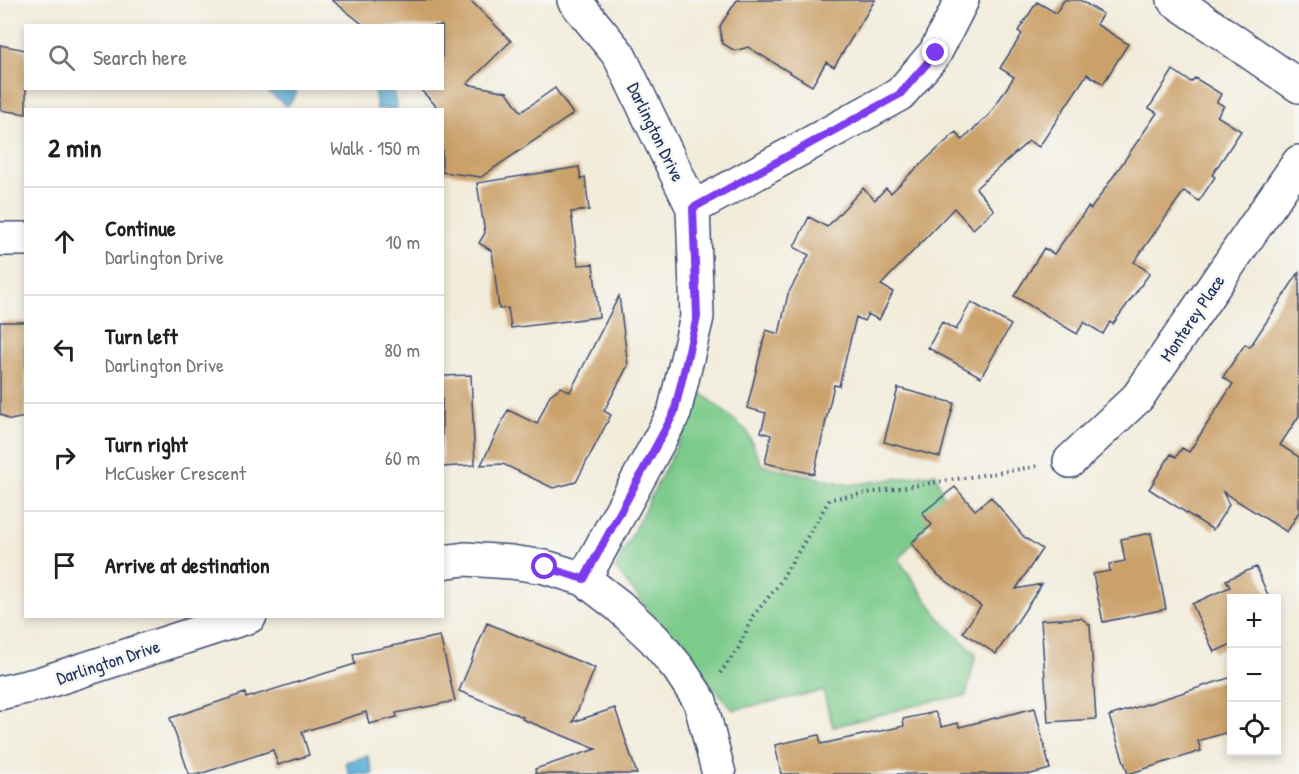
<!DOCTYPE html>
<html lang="en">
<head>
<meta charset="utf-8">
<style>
	:root { --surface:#fff; --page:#f2f2f2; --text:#202124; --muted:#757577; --line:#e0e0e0 }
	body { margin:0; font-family:"Patrick Hand",sans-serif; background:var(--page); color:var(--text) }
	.controls { position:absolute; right:18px; bottom:18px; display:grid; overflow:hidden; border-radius:0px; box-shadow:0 3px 9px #0003 }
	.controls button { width:54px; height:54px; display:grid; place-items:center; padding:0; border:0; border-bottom:2px solid var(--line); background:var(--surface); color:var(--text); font:30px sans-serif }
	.stop { position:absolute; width:18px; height:18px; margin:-14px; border:4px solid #7c3aed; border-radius:50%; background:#fff }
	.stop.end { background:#7c3aed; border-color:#fff; box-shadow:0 2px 6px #0008 }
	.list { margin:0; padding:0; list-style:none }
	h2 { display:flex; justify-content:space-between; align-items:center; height:78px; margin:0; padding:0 24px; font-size:26px }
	h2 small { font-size:20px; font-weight:400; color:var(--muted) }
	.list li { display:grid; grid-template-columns:39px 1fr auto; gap:18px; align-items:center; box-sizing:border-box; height:108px; padding:0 24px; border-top:2px solid var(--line) }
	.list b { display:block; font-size:22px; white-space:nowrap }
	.list p { margin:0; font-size:20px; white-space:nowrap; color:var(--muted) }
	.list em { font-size:20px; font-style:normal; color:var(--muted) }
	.icon { flex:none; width:33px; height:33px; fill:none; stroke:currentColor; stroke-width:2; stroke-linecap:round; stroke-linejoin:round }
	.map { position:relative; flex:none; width:1299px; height:774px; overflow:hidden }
	.search { position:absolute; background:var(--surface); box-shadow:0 3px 9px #0003; left:24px; top:24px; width:420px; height:66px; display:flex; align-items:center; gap:15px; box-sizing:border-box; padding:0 21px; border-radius:0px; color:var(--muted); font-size:22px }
	.panel { position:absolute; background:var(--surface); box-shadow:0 3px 9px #0003; left:24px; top:108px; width:420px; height:510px; border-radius:0px }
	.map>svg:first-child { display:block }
	.green { fill:#7bcb8b; stroke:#4b7d74; stroke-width:1.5 }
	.water { fill:#5aaed6; stroke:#3a6e9a; stroke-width:1.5 }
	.building { fill:#cba16b }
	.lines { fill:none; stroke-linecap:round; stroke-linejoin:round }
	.minor-casing { stroke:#3b4b71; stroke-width:36 }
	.path { stroke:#3b4b71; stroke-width:4; stroke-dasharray:1.5 4.5; stroke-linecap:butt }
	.minor { stroke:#fff; stroke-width:33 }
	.route { stroke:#7c3aed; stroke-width:8 }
	.labels { text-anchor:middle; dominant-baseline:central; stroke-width:5; stroke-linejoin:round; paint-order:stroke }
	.street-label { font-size:18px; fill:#1b2f5e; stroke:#f6f6f2 }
</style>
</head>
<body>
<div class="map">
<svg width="1299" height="774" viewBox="0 0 1299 774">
	<rect width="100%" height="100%" fill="#f6f6f2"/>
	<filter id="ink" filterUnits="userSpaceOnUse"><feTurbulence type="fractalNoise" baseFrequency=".0167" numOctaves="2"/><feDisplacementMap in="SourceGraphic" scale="12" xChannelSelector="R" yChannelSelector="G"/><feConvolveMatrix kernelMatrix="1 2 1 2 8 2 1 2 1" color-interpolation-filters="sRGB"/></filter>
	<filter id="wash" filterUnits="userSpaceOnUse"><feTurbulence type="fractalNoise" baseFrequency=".008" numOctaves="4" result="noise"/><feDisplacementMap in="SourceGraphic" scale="24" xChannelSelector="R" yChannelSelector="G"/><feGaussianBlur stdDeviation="1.35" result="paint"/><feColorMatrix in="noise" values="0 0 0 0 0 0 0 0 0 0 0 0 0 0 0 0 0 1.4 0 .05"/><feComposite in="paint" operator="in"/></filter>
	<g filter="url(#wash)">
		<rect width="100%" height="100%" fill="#f2ecdb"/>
		<path class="green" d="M703,394L747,431L762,465L849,485L936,473L944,500L899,560L941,620L976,654L966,696L928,702L833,727L823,691L733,710L666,632L615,568Z"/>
		<path class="water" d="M264,89H291L297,93L287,106Z
			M374,89H393L397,109H377Z
			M368,756L373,774H349L346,762Z"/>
		<g id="blocks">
			<path class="building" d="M332,0H470L511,41L467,84L507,92L521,112L555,88L573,114L481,177L442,172V110H440L419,88H442V26H365Z
				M737,0H875L834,67L826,62L812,86L748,47L735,51L722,43L720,26Z
				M1064,0H1080L1103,14L1096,24L1128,44L1103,84L1087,74L1039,147L1029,141L976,188L994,210L973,229L954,208L881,285L893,292L879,320L868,314L864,321L856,317L839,386L834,385L814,474L765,463L771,435L761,432L766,413L747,408L766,330L779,334L788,294L809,255L794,247L809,217L827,227L863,188L875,200L886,188L891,193L907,177L956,132L962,140L989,115L1014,77L1000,68L1022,34L1018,31L1037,2L1056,13Z
				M0,45L26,50V114L0,110Z
				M1173,70L1191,82L1195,78L1221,94L1217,102L1224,106L1217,116L1241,131L1212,175L1215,177L1199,201L1184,191L1134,262L1150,273L1113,324L1110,322L1103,334L1084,322L1077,334L1014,296L1044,248L1054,254L1088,207L1091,209L1157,113L1149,108Z
				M579,167L581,179L585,177L589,210L571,212L578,265L593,264L599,317L511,328L508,308L499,309L492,251L479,243L485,233L477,183Z
				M1299,272V416L1280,445L1299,457V512L1287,532L1223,492L1229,505L1213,530L1149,489L1171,454L1176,457L1182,448L1189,452L1233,384L1223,377L1245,344L1250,347Z
				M619,296L628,365L604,411L611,415L576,482L553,488L503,464L481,465L508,410L537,424L550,395L561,387L570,392Z
				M971,302L1011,325L981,377L928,348L942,322L956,330Z
				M0,322H26V417L10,420L0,414Z
				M471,375L475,465L442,467V376Z
				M898,388L954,403L940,457L884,442Z
				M955,487L975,510L991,497L1024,537L1042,549L1016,589L1042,584L996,654L963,632L981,606L938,575L911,543L932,525L922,513Z
				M1151,533L1166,609L1103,622L1093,574L1110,571L1109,564L1125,561L1121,539Z
				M1256,567L1269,598H1232V644L1214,652L1192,604L1230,587L1226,580Z
				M1081,618L1090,625L1096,719L1048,722L1041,620Z
				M487,623L595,668L573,722L615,708L637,774H536L535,769L596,749L522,719L523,717L459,691Z
				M440,636L455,701L396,713L397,717L369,724L366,712L302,732L309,755L278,765L273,750L200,774H189L170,718L245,693L246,698L355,664L353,654Z
				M1232,677V731L1198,741L1201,751L1128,774L1109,716Z
				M1035,708L1050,769L1031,774H781L775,745L819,735L821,744L904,726L903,719L935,712L942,727L958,723L959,727Z"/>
		</g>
	</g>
	<g filter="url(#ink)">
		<use href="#blocks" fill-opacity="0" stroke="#3b4b71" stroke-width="1.5"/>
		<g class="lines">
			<g class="minor-casing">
				<path id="minor" d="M574,0L619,55L693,208L697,317L674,413L584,579
					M1174,0L1299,86
					M693,208L900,94L935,53L962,0
					M0,239H26
					M1070,461L1138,397L1299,162
					M442,562L465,559L511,562L545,567L584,579L619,606L654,639L679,669L700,701L719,774
					M0,693L39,684L250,616"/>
			</g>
			<path class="path" d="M720,673L738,649L753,616L777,587L830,499L1039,466"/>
			<use href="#minor" class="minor"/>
		</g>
	</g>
	<g class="lines" filter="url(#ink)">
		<path class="route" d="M545,567L584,579L674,413L697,317L693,208L900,94L936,53"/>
	</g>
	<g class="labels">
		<g class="street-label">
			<text transform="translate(656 132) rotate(64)">Darlington Drive</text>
			<text transform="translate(1192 318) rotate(-56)">Monterey Place</text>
			<text transform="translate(108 662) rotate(-18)">Darlington Drive</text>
		</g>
	</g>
</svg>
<div class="controls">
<button>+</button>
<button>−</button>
<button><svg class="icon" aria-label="locate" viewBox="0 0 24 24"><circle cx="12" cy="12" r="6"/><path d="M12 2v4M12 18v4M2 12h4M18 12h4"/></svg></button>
</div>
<div class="stop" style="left:545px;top:567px"></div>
<div class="stop end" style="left:936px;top:53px"></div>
<div class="search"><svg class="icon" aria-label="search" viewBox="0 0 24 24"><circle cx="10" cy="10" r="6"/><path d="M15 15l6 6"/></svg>Search here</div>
<section class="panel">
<h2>2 min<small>Walk · 150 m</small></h2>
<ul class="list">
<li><svg class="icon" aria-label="ahead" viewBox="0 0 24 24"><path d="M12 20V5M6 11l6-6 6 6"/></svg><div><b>Continue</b><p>Darlington Drive</p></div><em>10 m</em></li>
<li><svg class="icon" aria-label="left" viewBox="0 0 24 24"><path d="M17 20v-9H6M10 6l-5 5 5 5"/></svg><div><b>Turn left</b><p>Darlington Drive</p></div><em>80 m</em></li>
<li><svg class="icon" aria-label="right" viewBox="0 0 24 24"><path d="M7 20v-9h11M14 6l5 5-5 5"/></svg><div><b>Turn right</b><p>McCusker Crescent</p></div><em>60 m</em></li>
<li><svg class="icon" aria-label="arrive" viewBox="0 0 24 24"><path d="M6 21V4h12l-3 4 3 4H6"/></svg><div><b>Arrive at destination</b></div></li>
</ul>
</section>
</div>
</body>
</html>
